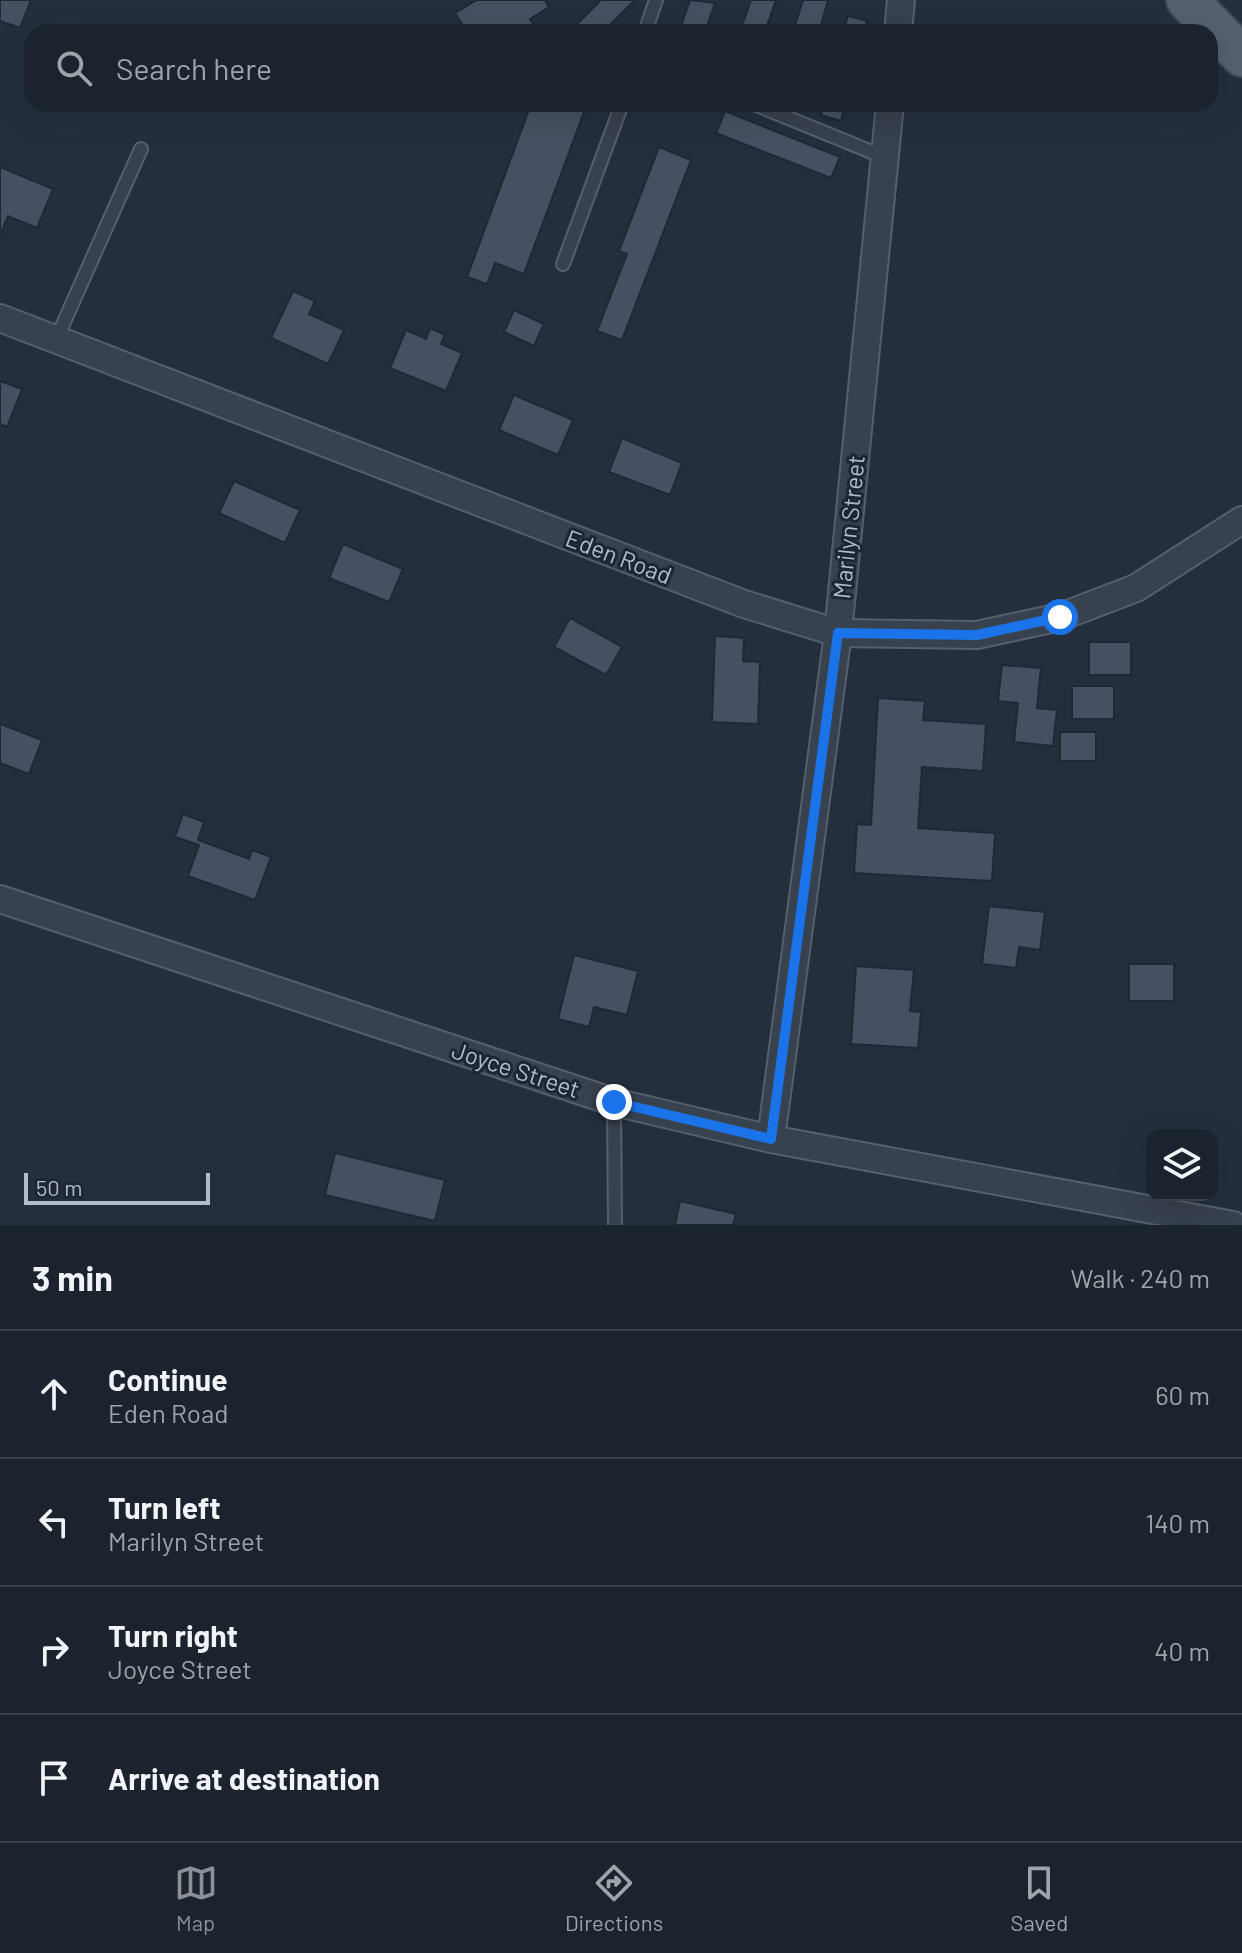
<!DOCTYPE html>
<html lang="en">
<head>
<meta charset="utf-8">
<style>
	:root { --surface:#1b232e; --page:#282f3a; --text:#f1f3f6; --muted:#a0a4aa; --line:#39404a; --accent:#8c9099 }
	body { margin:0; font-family:Barlow,sans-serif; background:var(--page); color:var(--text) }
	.controls { position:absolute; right:24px; bottom:24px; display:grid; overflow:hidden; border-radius:16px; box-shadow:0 8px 32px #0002 }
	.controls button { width:72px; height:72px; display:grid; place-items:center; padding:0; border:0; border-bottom:2px solid var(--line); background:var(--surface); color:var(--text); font:40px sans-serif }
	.scale { position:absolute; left:24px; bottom:20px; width:186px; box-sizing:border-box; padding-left:8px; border:4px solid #b4bcc9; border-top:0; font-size:22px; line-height:28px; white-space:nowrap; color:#b4bcc9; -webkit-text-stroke:6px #1d2633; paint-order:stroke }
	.stop { position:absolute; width:24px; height:24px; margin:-18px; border:6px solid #1a73e8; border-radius:50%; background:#fff }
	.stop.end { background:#1a73e8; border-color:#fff; box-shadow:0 2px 8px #0008 }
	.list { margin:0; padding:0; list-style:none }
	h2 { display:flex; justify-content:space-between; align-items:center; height:104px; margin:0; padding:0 32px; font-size:34px }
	h2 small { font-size:26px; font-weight:400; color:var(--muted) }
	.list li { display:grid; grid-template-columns:52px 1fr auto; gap:24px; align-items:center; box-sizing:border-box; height:128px; padding:0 32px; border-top:2px solid var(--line) }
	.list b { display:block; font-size:30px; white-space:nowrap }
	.list p { margin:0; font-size:26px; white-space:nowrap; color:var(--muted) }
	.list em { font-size:26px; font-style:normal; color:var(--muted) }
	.icon { flex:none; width:44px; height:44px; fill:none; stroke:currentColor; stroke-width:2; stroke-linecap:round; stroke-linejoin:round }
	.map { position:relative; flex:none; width:1242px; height:1225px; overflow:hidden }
	.search { position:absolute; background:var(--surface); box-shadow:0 8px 32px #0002; left:24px; right:24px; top:24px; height:88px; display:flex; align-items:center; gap:20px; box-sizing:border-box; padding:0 28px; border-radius:24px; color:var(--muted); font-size:30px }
	.sheet { height:616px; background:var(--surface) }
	nav { display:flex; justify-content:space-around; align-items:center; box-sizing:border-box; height:112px; border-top:2px solid var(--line); background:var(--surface); font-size:22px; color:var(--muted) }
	nav a { display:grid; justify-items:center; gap:4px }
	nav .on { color:var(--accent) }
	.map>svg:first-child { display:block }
	.building { fill:#455162; stroke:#1f2835; stroke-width:2 }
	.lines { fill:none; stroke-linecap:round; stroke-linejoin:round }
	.lane-casing { stroke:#565f6c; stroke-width:16 }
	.street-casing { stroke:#565f6c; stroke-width:30 }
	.primary-casing { stroke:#414a57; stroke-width:44 }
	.lane { stroke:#38414e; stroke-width:12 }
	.street { stroke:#38414e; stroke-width:26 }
	.primary { stroke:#56606e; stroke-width:40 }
	.route { stroke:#1a73e8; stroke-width:10 }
	.labels { text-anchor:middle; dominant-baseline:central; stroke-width:6; stroke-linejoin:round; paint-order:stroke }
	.street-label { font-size:24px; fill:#b4bcc9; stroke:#1d2633 }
</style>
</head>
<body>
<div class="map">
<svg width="1242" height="1225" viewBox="0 0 1242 1225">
	<rect width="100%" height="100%" fill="#242f3e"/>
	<path class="building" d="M0,0H31L20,28L0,21Z
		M477,0H545L549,7L530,19L538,32H467L455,13Z
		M601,0H635L603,32H569Z
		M690,0L715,3L705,32H679Z
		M751,0H776L765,32H740Z
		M803,0H828L819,32H793Z
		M848,16L867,21L864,32H843Z
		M531,104H587L524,274L495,263L487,284L467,277Z
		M824,104H845L841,121L821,115Z
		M725,111L840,157L831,178L716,133Z
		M659,147L691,160L622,340L597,331L627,254L619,251Z
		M0,167L53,189L37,228L8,216L0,235Z
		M293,291L315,301L309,314L344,330L328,364L271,338Z
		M514,310L544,324L534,346L504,332Z
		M430,328L445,335L441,344L462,353L446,391L390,368L406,330L426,339Z
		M0,381L22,389L7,427L0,424Z
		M514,395L573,420L558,455L499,430Z
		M622,438L682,463L670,495L609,472Z
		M234,481L300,510L285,543L219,513Z
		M343,544L403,569L389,602L329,578Z
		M570,618L622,647L606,675L554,647Z
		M715,636L744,638L743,661L760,662L758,724L712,722Z
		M1089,642H1131V675H1089Z
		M1002,665L1041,668L1037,708L1057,710L1053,746L1014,742L1018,703L998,701Z
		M1072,686H1114V719H1072Z
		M878,698L925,701L923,720L986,724L983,771L922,767L918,828L995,833L992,881L854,873L857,824L871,825Z
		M0,724L42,740L29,774L0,763Z
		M1060,732H1096V761H1060Z
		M183,814L204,822L198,840L249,859L252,850L271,857L255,900L188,876L199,845L175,837Z
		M989,906L1045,912L1040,950L1019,947L1016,968L982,964Z
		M574,955L638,971L627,1015L594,1007L589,1027L558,1019Z
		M1129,964H1174V1001H1129Z
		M856,966L914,970L910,1011L921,1012L918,1048L851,1044Z
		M335,1153L445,1180L435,1221L325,1195Z
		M680,1201L736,1214L733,1225H675Z"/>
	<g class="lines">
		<g class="lane-casing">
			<path id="lane" d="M645,32L656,0
				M754,104L884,157
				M563,264L622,104
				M56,340L141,149
				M614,1102L615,1225"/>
		</g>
		<g class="street-casing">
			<path id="street" d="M898,32L901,0
				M0,318L744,604L838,633L977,635L1060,617L1136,588L1242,520
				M0,899L614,1102L771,1139L1233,1225
				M771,1139L838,633L890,104"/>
		</g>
		<g class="primary-casing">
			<path id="primary" d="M1187,0L1242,56"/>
		</g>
		<use href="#lane" class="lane"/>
		<use href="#street" class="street"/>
		<use href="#primary" class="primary"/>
	</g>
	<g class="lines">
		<path class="route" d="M614,1102L771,1139L838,633L977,635L1060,617"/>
	</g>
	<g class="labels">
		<g class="street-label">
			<text transform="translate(848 527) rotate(-84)">Marilyn Street</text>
			<text transform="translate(619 556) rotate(21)">Eden Road</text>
			<text transform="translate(516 1069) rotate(18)">Joyce Street</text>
		</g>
	</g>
</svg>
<div class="controls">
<button><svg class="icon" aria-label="layers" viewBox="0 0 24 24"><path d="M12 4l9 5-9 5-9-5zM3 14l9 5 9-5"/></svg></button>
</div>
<div class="scale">50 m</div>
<div class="stop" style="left:1060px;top:617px"></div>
<div class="stop end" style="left:614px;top:1102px"></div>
<div class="search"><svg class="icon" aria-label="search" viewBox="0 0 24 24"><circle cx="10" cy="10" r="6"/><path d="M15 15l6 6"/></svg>Search here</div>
</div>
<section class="sheet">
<h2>3 min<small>Walk · 240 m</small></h2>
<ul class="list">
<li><svg class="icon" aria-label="ahead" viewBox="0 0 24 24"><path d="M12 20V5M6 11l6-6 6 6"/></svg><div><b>Continue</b><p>Eden Road</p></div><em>60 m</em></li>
<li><svg class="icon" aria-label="left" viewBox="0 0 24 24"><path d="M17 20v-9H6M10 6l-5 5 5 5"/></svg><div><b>Turn left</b><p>Marilyn Street</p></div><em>140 m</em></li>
<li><svg class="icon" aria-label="right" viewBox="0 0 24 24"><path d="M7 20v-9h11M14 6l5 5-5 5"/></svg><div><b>Turn right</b><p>Joyce Street</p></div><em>40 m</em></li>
<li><svg class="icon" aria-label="arrive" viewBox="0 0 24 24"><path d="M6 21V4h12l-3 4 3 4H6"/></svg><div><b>Arrive at destination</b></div></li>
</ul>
</section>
<nav>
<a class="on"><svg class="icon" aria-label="map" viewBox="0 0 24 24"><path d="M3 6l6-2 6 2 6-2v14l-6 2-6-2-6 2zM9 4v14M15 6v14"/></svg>Map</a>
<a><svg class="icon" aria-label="directions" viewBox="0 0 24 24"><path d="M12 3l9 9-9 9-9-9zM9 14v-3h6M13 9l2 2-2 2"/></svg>Directions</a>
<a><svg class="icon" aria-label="saved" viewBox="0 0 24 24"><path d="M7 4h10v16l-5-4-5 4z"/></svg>Saved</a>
</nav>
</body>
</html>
